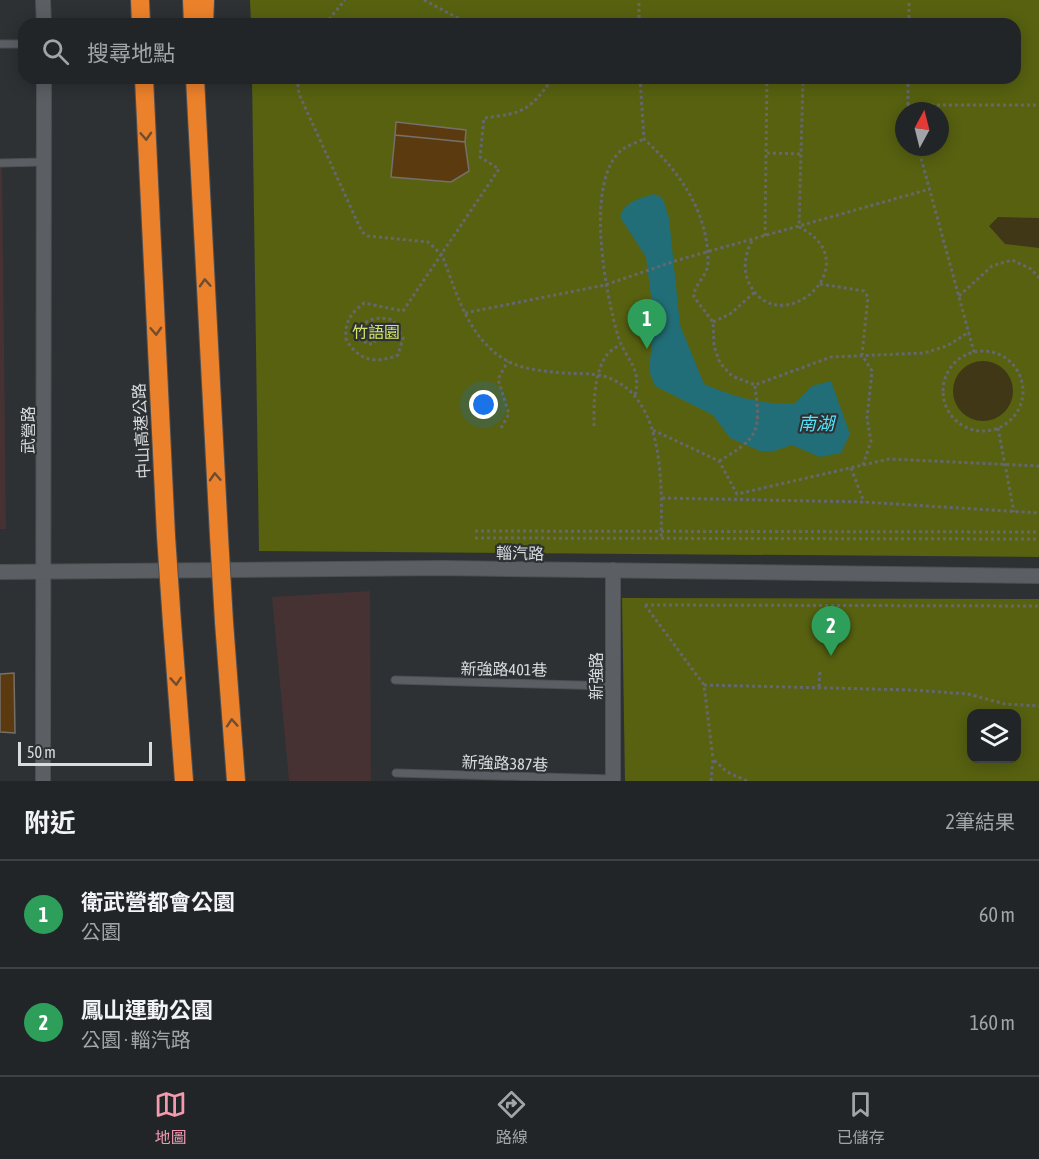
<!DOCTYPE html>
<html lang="zh-TW">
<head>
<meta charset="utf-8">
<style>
	:root { --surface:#222527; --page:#2a2d2f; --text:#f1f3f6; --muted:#a2a5a7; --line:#3f4244; --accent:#f29ab0 }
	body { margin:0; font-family:"Asap Condensed","Noto Sans TC",sans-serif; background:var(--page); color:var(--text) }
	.controls { position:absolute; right:18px; bottom:18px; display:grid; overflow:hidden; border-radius:12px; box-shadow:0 3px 15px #0003 }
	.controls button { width:54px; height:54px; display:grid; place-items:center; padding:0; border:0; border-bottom:2px solid var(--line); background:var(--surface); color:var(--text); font:30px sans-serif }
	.compass { position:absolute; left:895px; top:102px; width:54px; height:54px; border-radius:50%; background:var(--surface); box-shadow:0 3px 15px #0003; rotate:7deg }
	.scale { position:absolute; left:18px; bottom:15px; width:134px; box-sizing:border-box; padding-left:6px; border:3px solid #d9dbdd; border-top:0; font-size:16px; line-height:21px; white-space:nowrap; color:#d9dbdd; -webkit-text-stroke:4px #2d3134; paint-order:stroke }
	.you { position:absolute; left:484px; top:405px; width:21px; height:21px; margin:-15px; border:4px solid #fff; border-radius:50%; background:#1a73e8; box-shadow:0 0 0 9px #1a73e833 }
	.badge { display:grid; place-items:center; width:39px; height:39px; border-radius:50%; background:var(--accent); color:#fff; font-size:20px; font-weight:700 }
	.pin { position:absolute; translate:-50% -50px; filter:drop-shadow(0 2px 3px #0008) }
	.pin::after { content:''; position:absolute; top:32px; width:21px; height:18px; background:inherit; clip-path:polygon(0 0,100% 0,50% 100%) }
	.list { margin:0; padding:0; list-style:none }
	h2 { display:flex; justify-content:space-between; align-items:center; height:78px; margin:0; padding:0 24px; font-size:26px }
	h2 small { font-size:20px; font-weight:400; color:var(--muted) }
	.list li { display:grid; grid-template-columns:39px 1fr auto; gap:18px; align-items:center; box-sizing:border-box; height:108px; padding:0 24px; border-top:2px solid var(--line) }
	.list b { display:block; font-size:22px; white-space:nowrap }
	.list p { margin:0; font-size:20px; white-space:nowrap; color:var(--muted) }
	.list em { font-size:20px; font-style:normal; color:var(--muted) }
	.icon { flex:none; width:33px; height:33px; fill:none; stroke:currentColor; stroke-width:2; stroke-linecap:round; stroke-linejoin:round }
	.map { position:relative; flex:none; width:1039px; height:781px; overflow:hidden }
	.search { position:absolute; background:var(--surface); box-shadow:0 3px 15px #0003; left:18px; right:18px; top:18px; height:66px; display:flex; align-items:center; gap:15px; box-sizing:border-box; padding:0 21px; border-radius:18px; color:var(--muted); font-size:22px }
	.sheet { height:294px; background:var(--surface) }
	nav { display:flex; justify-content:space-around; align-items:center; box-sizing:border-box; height:84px; border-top:2px solid var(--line); background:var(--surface); font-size:16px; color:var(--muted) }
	nav a { display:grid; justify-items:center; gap:3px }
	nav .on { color:var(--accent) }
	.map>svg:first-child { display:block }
	.industrial { fill:#463233 }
	.green { fill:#576110; fill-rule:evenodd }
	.sand { fill:#403717 }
	.water { fill:#226e78 }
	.building { fill:#5c3a0f; stroke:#74706c; stroke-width:1.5 }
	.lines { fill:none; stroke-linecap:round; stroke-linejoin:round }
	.lane-casing { stroke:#4d4f52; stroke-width:9 }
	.street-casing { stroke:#4d4f52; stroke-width:16 }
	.highway-casing { stroke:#4d4f52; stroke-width:20 }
	.path { stroke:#65686b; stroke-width:3; stroke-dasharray:3 3; stroke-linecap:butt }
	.lane { stroke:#5b5f63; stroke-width:7 }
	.street { stroke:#5b5f63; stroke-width:14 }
	.highway { stroke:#ec812b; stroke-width:18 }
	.highway-bridge-casing { stroke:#4d4f52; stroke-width:20; stroke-linecap:butt }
	.highway-bridge { stroke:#ec812b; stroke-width:18 }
	.oneway { stroke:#704d31 }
	.labels { text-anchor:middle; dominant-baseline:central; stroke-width:4.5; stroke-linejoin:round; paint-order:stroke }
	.park-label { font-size:16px; fill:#d4e768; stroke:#2d3134 }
	.street-label { font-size:16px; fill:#d9dbdd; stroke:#2d3134 }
	.water-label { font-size:18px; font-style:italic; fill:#56e3f7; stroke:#2d3134 }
</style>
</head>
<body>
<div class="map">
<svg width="1039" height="781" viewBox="0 0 1039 781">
	<rect width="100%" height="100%" fill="#2d3134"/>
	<path class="industrial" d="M0,166H2L6,529H0Z
		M370,591L371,781H289L272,597Z"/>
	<path class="green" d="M250,0H1039V557L259,551L252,78H1015V24H251ZM904,111H940V147H904Z
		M622,598L1039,599V781H625ZM972,714H1016V758H972Z"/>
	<path class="sand" d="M998,217L1039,218V248L1005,244L989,226Z
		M953 391a30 30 0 1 1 60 0a30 30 0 1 1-60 0Z"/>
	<path class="water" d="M655,194L663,199L669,218L680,325L704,384C734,397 762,405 795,403L812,386L831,381L850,434L841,453L820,457L792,445L774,451H760L730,438L713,415L655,386L649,371L654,320L646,257L620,217C625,201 640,198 655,194Z"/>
	<path class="building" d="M396,122L466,130L465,142L395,135Z
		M395,135L465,142L469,171L451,182L391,177Z
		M14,673L15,733L0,732V674Z"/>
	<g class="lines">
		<g class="lane-casing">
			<path id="lane" d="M0,44H24
				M0,163L44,162
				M395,680L612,686
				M396,773L613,779"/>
		</g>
		<g class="street-casing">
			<path id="street" d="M43,0L44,24
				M613,570V781
				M0,572L442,568L1039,576
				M43,781L44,78"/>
		</g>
		<g class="highway-casing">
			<path id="highway" d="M140,0L141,24
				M192,0L193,24
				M204,24L205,0
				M144,78L166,536
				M195,78L219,536
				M224,622L236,781
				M172,623L184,781"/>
		</g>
		<path class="path" d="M424,0L469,24
			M325,24L345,0
			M639,24V0
			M909,24V0
			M297,78L299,94L362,232L368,236L428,242L442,255C455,288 465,327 493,351C513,369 539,371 566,373C579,374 594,373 606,377C666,396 662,489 661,539
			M640,78L644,139C680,172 709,213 708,264C707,277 693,285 694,297L713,322L714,346L720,363L732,376L755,385L831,357L924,353L947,346L969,332
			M908,78V111
			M907,105H1039
			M918,147L974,352
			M767,153L801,154
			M765,236L767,78
			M752,241C745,254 743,268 748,281C777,346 873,264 799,227L803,78
			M820,284L864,291L868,297L862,355L872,371L867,418L871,441L863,465
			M959,296L992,266L1012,260L1031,269L1039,278
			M465,313L605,285L678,260L930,189
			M713,322L730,314L755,292
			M376,340L373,344H367L363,340L361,327C369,317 381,317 393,320L403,338L398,355C376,364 358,361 346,339C345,321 350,314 364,303L403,311L499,169L480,157L484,118C524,113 529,111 553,78
			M943 391a40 40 0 1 1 80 0a40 40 0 1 1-80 0Z
			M635,395C642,367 626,361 618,336C606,295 583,179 623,149C629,145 638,142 644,139
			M594,426C594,404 593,376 606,356C609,351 617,347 621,344
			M501,428L509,414L498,379L508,361
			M998,428L1014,512
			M653,430L719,461L737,494L889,459L1039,466
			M719,461C759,438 761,431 755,386
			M851,468L864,502
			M662,498L864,502L1039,513
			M475,531L1039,532
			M475,538L1039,539
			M645,605L1039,606
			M645,605L704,685L713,759
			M704,685L912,690L968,694L1005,704L1039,706
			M819,687L820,669
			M711,781L713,759L727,772L747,781"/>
		<use href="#lane" class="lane"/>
		<use href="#street" class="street"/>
		<use href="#highway" class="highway"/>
		<g class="highway-bridge-casing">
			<path id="highway-bridge" d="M166,536L172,623
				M219,536L224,622"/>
		</g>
		<use href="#highway-bridge" class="highway-bridge"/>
	</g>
	<defs><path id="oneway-chevron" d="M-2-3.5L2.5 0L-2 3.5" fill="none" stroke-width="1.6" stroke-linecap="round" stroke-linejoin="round" transform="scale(1.5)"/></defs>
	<g class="oneway">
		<use href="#oneway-chevron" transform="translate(146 136) rotate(87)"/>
		<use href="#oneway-chevron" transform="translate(205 283) rotate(-93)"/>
		<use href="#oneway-chevron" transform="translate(156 331) rotate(87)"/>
		<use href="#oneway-chevron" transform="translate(215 477) rotate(-93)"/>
		<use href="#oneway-chevron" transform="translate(176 681) rotate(86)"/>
		<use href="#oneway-chevron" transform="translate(232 723) rotate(-94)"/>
	</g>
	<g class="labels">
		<g class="park-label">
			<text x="376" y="332">竹語園</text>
		</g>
		<g class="street-label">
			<text transform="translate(28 430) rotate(-90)">武營路</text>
			<text transform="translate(141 431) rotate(-93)">中山高速公路</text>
			<text transform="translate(520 553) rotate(1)">輜汽路</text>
			<text transform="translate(504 669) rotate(1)">新強路401巷</text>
			<text transform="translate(596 676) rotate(-90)">新強路</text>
			<text transform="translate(505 763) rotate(2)">新強路387巷</text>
		</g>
		<g class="water-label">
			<text x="816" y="423">南湖</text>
		</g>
	</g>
</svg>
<div class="controls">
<button><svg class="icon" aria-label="layers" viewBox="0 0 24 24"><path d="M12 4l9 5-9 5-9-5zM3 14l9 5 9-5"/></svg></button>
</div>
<svg class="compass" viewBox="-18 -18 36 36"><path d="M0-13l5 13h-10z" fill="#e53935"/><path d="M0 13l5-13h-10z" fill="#a2a5a7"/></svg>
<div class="scale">50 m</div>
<div class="you"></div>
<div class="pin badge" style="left:647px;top:349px;background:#2e9e5b">1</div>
<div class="pin badge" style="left:831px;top:656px;background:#2e9e5b">2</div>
<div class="search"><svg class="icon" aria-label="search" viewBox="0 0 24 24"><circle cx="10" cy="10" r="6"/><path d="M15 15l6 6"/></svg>搜尋地點</div>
</div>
<section class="sheet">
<h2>附近<small>2筆結果</small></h2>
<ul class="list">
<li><span class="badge" style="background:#2e9e5b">1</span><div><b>衛武營都會公園</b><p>公園</p></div><em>60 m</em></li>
<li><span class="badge" style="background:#2e9e5b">2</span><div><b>鳳山運動公園</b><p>公園 · 輜汽路</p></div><em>160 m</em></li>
</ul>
</section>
<nav>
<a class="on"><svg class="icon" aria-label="map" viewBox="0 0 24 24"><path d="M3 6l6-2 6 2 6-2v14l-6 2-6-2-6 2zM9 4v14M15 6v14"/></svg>地圖</a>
<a><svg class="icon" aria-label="directions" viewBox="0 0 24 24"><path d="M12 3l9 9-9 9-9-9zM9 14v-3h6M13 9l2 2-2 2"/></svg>路線</a>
<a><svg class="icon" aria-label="saved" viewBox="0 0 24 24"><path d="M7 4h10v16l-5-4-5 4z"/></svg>已儲存</a>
</nav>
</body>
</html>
